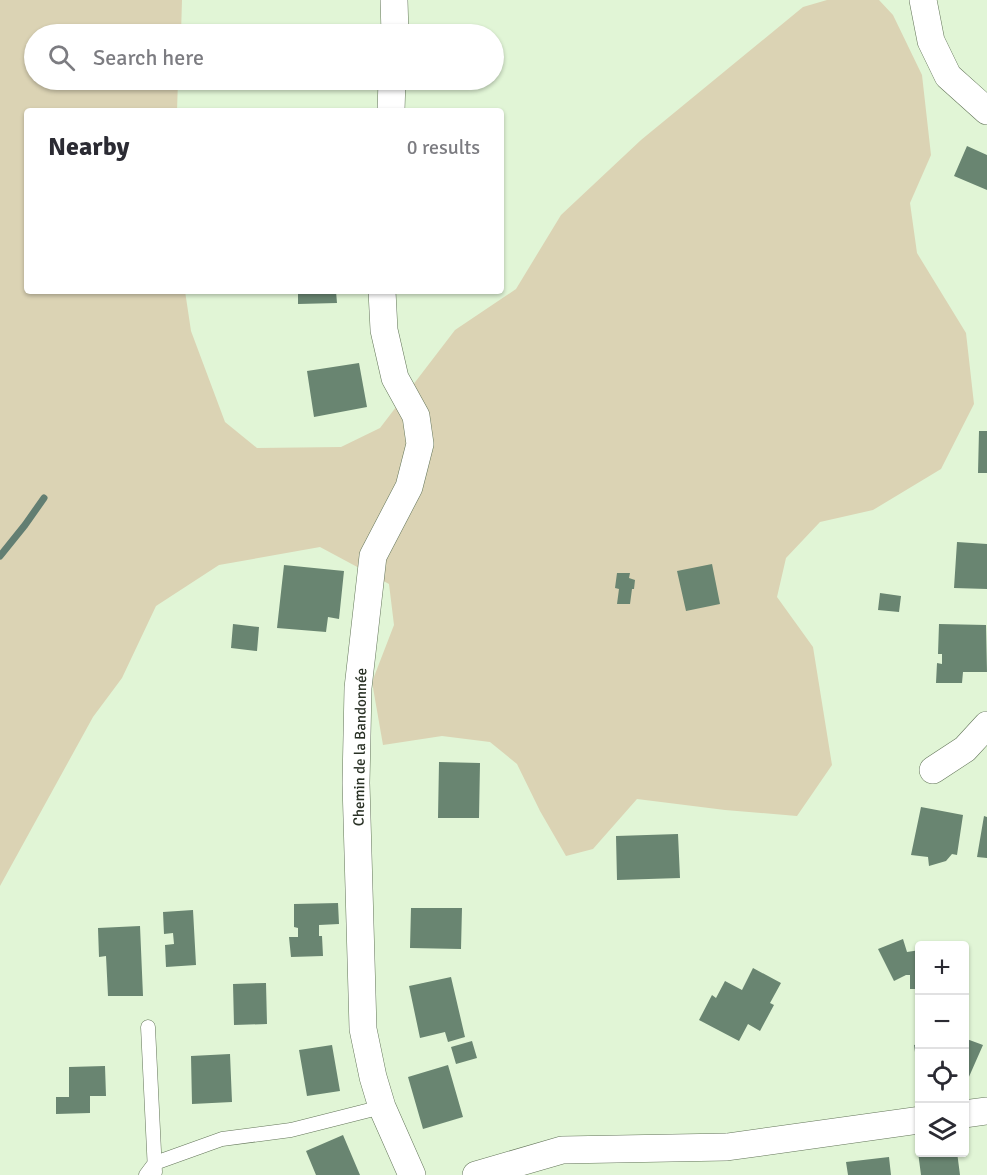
<!DOCTYPE html>
<html lang="en">
<head>
<meta charset="utf-8">
<style>
	:root { --surface:#fff; --page:#f2f2f3; --text:#2b2b33; --muted:#7c7c81; --line:#e1e1e2 }
	body { margin:0; font-family:Signika,sans-serif; background:var(--page); color:var(--text) }
	.controls { position:absolute; right:18px; bottom:18px; display:grid; overflow:hidden; border-radius:6px; box-shadow:0 2px 4px #0004 }
	.controls button { width:54px; height:54px; display:grid; place-items:center; padding:0; border:0; border-bottom:2px solid var(--line); background:var(--surface); color:var(--text); font:30px sans-serif }
	.list { margin:0; padding:0; list-style:none }
	h2 { display:flex; justify-content:space-between; align-items:center; height:78px; margin:0; padding:0 24px; font-size:26px }
	h2 small { font-size:20px; font-weight:400; color:var(--muted) }
	.icon { flex:none; width:33px; height:33px; fill:none; stroke:currentColor; stroke-width:2; stroke-linecap:round; stroke-linejoin:round }
	.map { position:relative; flex:none; width:987px; height:1175px; overflow:hidden }
	.search { position:absolute; background:var(--surface); box-shadow:0 2px 4px #0004; left:24px; top:24px; width:480px; height:66px; display:flex; align-items:center; gap:15px; box-sizing:border-box; padding:0 21px; border-radius:33px; color:var(--muted); font-size:22px }
	.panel { position:absolute; background:var(--surface); box-shadow:0 2px 4px #0004; left:24px; top:108px; width:480px; height:186px; border-radius:6px }
	.map>svg:first-child { display:block }
	.green { fill:#dbd3b4 }
	.lines { fill:none; stroke-linecap:round; stroke-linejoin:round }
	.stream { stroke:#627e72; stroke-width:7 }
	.building { fill:#698571 }
	.service-casing { stroke:#637559; stroke-width:15 }
	.minor-casing { stroke:#637559; stroke-width:28 }
	.service { stroke:#fff; stroke-width:14 }
	.minor { stroke:#fff; stroke-width:27 }
	.labels { text-anchor:middle; dominant-baseline:central; stroke-width:4.5; stroke-linejoin:round; paint-order:stroke }
	.street-label { font-size:15px; fill:#293125; stroke:#fff }
</style>
</head>
<body>
<div class="map">
<svg width="987" height="1175" viewBox="0 0 987 1175">
	<rect width="100%" height="100%" fill="#e1f5d6"/>
	<path class="green" d="M0,0H182L181,34H34V80H178L177,111H27V291H185L191,331L225,422L257,448L341,447L380,428L455,330L516,289L561,215L641,140L803,7L827,0H879L893,15L922,75L931,155L910,203L917,253L966,333L974,404L941,469L873,510L820,522L786,558L777,597L813,647L832,765L797,816L725,810L637,799L593,849L566,856L540,811L517,764L490,742L442,736L383,745L372,682L394,625L389,584L320,547L219,565L156,606L122,678L93,717L0,886Z"/>
	<g class="lines">
		<path class="stream" d="M0,556L25,525L44,498"/>
	</g>
	<path class="building" d="M967,146L987,155V190L954,176Z
		M298,291H336L337,303L298,304Z
		M359,363L367,407L314,417L307,371Z
		M979,431H987V473H978Z
		M957,542L987,544V589L954,588Z
		M712,564L720,604L686,611L677,571Z
		M284,565L344,571L339,619L328,617L326,632L277,628Z
		M617,573H630L629,578L635,580L634,589H632L630,604H617L619,589L615,588Z
		M880,593L901,596L899,612L878,610Z
		M233,624L259,627L257,651L231,648Z
		M939,624L986,625L987,672H963L962,683H936L937,663L942,664V654H938Z
		M439,762L480,763L479,818H438Z
		M921,807L963,815L957,855L952,854L946,861L929,866L928,857L911,855Z
		M984,816L987,817V858L977,857Z
		M678,834L680,878L617,880L616,836Z
		M338,903L339,924L319,925V936H322L323,956L291,957L289,937H298V928L294,927V904Z
		M411,908H462L461,949L410,948Z
		M193,910L196,965L166,967L165,945L174,944L173,933L164,934L163,912Z
		M140,926L143,996H108L106,956L99,957L98,928Z
		M903,939L907,952L920,950V1010H917L915,989H910V975H906L894,981L878,949Z
		M753,968L781,983L770,1003L774,1005L760,1031L748,1024L739,1041L699,1020L712,995L716,998L725,981L742,990Z
		M451,977L465,1037L448,1042L445,1032L420,1038L409,986Z
		M266,983L267,1024L234,1025L233,984Z
		M964,1038L983,1045L968,1079L964,1078Z
		M472,1041L477,1058L456,1064L451,1047Z
		M920,1044V1073H918L914,1045Z
		M332,1045L340,1091L307,1096L299,1050Z
		M230,1054L232,1102L192,1104L191,1056Z
		M448,1065L463,1117L423,1129L408,1077Z
		M105,1066L106,1096H90V1113L56,1114V1097H69V1067Z
		M343,1135L360,1175H316L306,1151Z
		M918,1152H957L960,1175H921Z
		M889,1157L891,1175H848L846,1162Z"/>
	<g class="lines">
		<g class="service-casing">
			<path id="service" d="M148,1027L155,1172
				M146,1175L155,1163L222,1139L291,1130L382,1107"/>
		</g>
		<g class="minor-casing">
			<path id="minor" d="M394,0L395,34
				M923,0L931,41L948,76L987,111
				M391,111L392,80
				M382,291L384,330L395,378L416,416L420,444L409,487L373,556L358,688L356,783L363,1029L373,1077L382,1107L412,1175
				M933,770L965,749L987,725
				M964,1114L987,1111
				M476,1175L562,1150L727,1147L920,1120"/>
		</g>
		<use href="#service" class="service"/>
		<use href="#minor" class="minor"/>
	</g>
	<g class="labels">
		<g class="street-label">
			<text transform="translate(360 747) rotate(-89)">Chemin de la Bandonnée</text>
		</g>
	</g>
</svg>
<div class="controls">
<button>+</button>
<button>−</button>
<button><svg class="icon" aria-label="locate" viewBox="0 0 24 24"><circle cx="12" cy="12" r="6"/><path d="M12 2v4M12 18v4M2 12h4M18 12h4"/></svg></button>
<button><svg class="icon" aria-label="layers" viewBox="0 0 24 24"><path d="M12 4l9 5-9 5-9-5zM3 14l9 5 9-5"/></svg></button>
</div>
<div class="search"><svg class="icon" aria-label="search" viewBox="0 0 24 24"><circle cx="10" cy="10" r="6"/><path d="M15 15l6 6"/></svg>Search here</div>
<section class="panel">
<h2>Nearby<small>0 results</small></h2>
<ul class="list">
</ul>
</section>
</div>
</body>
</html>
